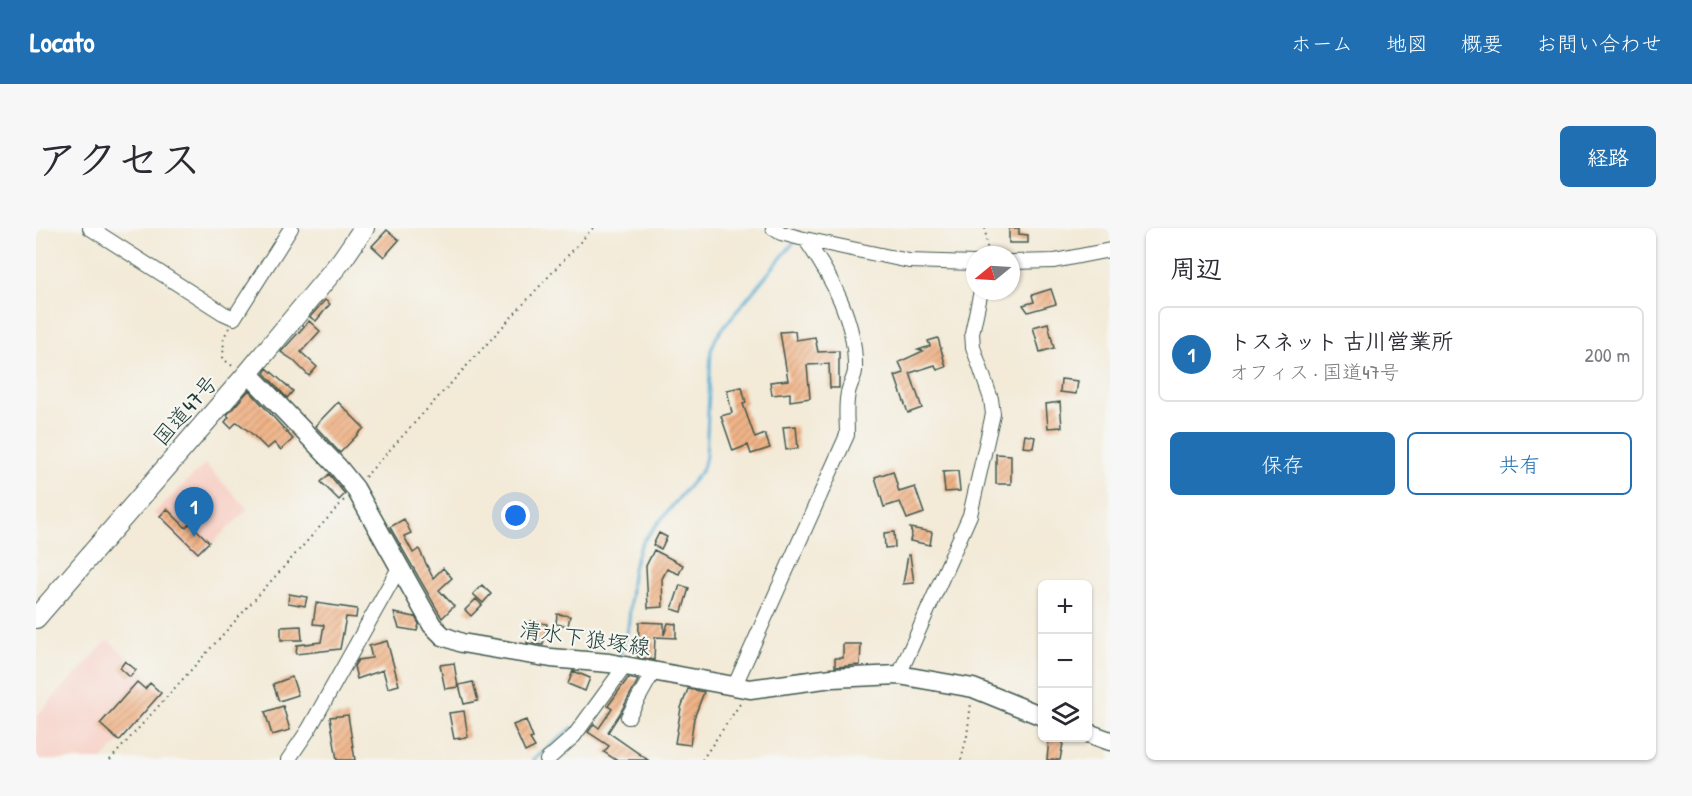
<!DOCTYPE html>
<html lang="ja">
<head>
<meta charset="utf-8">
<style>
	:root { --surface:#fff; --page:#f7f7f7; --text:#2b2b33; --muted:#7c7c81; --line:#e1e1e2; --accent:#1f6fb2 }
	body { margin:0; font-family:"Patrick Hand","Klee One",sans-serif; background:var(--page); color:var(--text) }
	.controls { position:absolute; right:18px; bottom:18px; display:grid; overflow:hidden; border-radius:9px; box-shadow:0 2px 4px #0004 }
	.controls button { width:54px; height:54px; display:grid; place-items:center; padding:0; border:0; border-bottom:2px solid var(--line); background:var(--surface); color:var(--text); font:30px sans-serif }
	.compass { position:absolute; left:930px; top:18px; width:54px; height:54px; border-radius:50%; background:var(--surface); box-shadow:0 2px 4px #0004; rotate:252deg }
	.you { position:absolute; left:480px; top:288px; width:21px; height:21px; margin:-15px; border:4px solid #fff; border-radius:50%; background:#1a73e8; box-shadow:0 0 0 9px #1a73e833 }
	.badge { display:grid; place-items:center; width:39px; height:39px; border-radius:50%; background:var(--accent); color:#fff; font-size:20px; font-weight:700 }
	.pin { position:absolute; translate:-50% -50px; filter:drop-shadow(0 2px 3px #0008) }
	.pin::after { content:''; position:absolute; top:32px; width:21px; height:18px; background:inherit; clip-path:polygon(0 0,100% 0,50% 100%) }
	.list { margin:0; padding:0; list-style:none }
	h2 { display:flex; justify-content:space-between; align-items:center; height:78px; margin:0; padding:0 24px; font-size:26px }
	h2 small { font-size:20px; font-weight:400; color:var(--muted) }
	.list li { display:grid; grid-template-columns:39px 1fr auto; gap:18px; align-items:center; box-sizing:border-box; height:96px; margin:0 12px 12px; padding:0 12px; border:2px solid var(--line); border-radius:9px }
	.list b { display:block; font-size:22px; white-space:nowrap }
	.list p { margin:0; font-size:20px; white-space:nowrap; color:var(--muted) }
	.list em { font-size:20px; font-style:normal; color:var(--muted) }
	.actions { display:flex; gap:12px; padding:18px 24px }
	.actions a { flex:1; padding:14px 0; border:2px solid var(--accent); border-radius:9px; text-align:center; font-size:21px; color:var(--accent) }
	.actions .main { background:var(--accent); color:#fff }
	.icon { flex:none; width:33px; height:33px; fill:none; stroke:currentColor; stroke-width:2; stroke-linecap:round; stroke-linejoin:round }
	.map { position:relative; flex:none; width:1074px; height:532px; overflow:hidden; border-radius:9px }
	header { display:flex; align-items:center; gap:36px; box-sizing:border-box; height:84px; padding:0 30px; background:var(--accent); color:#fff }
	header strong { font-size:28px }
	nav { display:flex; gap:33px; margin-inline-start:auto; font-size:21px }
	.intro { display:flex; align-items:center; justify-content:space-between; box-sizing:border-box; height:144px; padding:0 36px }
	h1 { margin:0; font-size:42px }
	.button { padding:15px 27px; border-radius:9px; background:var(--accent); color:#fff; font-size:21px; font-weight:700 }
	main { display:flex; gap:36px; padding:0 36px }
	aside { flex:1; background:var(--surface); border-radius:9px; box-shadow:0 2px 4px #0004 }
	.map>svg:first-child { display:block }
	.built { fill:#f7d1c7 }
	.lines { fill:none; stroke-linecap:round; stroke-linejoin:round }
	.stream { stroke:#55acd2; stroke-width:3 }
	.building { fill:url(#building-hatch) }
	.minor-casing { stroke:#3f574c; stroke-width:16 }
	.major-casing { stroke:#3f574c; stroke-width:21 }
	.highway-casing { stroke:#3f574c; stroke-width:22 }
	.path { stroke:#3f574c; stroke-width:2; stroke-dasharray:1.5 4.5; stroke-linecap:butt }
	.minor { stroke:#fff; stroke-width:14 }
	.major { stroke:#fff; stroke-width:18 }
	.highway { stroke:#fff; stroke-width:20 }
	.labels { text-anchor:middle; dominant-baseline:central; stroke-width:4.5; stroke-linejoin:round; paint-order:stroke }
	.street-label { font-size:22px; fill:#1f3d34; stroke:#f6f6f2 }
</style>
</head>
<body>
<header>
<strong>Locato</strong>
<nav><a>ホーム</a><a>地図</a><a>概要</a><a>お問い合わせ</a></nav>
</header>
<div class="intro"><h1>アクセス</h1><a class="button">経路</a></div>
<main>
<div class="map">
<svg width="1074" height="532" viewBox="0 0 1074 532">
	<defs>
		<pattern id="building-hatch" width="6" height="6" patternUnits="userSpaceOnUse" patternTransform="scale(1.5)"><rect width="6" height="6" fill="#f1b488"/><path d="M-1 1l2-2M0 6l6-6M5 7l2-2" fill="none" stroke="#c39470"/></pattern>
	</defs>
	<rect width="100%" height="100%" fill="#f6f6f2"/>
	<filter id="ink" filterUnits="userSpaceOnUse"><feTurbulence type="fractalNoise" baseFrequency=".0167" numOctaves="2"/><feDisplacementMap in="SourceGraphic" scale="12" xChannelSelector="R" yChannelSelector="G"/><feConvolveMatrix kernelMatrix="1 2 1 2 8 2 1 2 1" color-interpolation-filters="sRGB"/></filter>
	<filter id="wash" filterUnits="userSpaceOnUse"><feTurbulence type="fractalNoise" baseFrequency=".008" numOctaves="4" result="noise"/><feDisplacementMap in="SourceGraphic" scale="24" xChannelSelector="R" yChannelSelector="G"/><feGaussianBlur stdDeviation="1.35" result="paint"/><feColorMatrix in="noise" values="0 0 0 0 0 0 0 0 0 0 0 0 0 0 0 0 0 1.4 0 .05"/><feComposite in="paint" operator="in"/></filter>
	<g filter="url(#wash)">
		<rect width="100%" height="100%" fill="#f3ead7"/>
		<path class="built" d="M169,236L212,281L161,330L118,285Z
			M72,412L129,465L66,532H5L0,528V488Z"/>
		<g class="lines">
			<path class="stream" d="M582,431C586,421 590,410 592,400C597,367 590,343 608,312L667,241L670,228L675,122L680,110L690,96L759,13
				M497,532L537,499"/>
		</g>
		<g id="blocks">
			<path class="building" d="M973,0H983V6L992,7V15H973Z
				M351,2L363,12L348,29L336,18Z
				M1015,61L1020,76L992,84L987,77L998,74L996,67Z
				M289,72L294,76L280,93L274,89Z
				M273,93L284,103L265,124L281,139L273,148L257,132L245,124Z
				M1012,95L1018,120L1004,124L997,99Z
				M759,103L760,112L779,109L782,124L803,123V160H794L793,136L771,137L774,170L754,173V165L736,167L734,154L752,152L744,104Z
				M902,110L910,139L901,142L899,137L874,145L886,180L872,185L859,148L868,145L863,134L887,123L882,122L894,118L892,113Z
				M231,140L257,163L251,170L228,145Z
				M1025,151L1042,153L1040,166L1024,164Z
				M706,159L710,175L707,176L719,210L729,206L734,220L715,226L712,217L697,223L685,188L696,185L691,162Z
				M213,162L257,211L245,222L238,215L231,221L215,205L201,194L195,200L189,194L193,189L191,187Z
				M302,174L328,200L304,225L279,198Z
				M1024,174L1026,199L1012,200L1010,176Z
				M760,198L762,220L750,222L747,199Z
				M989,207L999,209L997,220L987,219Z
				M960,226L975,227V256H960Z
				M857,243L863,264L879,259L888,285L871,291L864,274L848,279L839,249Z
				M922,243L924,263L909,264L907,244Z
				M293,246L309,266L303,272L285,254Z
				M131,281L150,300L154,295L173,314L162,325L124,288Z
				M368,291L375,305L368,308L377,325L383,321L397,350L407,340L416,350L403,362L418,378L406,390L354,299Z
				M874,300L896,304L894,317L874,313L876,305Z
				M858,304L859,319L849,320L848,305Z
				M623,305L631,309L625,321L617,317Z
				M618,322L647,337L643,346L631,341L626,351L627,379L612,380L610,338Z
				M872,327H874L878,355L867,356Z
				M446,357L455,366L447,375L437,366Z
				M644,357L653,360L646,384L636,381Z
				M253,366L271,369L269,378L252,375Z
				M440,371L446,377L435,388L429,382Z
				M280,375L321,381L320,390L310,389L304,421L260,426L261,417L285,414L288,397L277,396Z
				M358,385L379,389L383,396L381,403L363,400Z
				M521,386L534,388L532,398L520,396Z
				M495,393L511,396L507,417L491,415Z
				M603,394L628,395V407L632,395L640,396V410L619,409L618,432L602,429Z
				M265,398L266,412H245V399Z
				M351,413L363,457L352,460L347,442L321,451L318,438L322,432L336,430L333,418Z
				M807,416H825L824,437L799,439V430H807Z
				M89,433L100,442L94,449L84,440Z
				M418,435L422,459L409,461L404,437Z
				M537,443L554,450L549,463L532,456Z
				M256,449L262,467L243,473L237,456Z
				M592,450L602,452L583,487L572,504L612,532H580L568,524L573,518L552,504L558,496L563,500L576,481L572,478Z
				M101,454L109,461L114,455L125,465L83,513L64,496Z
				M437,454L442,473L428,476L423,457Z
				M652,461L668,464L658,490L654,517L639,515L645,480Z
				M247,478L254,502L236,507L229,484Z
				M428,483L432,509L418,511L413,485Z
				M312,487L319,532H301L294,489Z
				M490,492L497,510L494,511L499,519L489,524L477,497Z
				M1013,510H1028L1024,532H1011Z"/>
		</g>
	</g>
	<g filter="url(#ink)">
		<use href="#blocks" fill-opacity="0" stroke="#3f574c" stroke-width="1.5"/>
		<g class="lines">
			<g class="minor-casing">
				<path id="minor" d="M54,0L187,85L198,90L255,0
					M737,0L745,5L764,10L873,33L939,35
					M975,34L1018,33L1074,22
					M863,447L934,287L957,186L955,171L937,119L936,105L945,63
					M699,457L811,207C811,193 809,179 812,165C813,158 818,151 819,143C821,94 796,50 769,11
					M592,489L617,444
					M252,532L273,501L363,340
					M511,532L538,508L589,438"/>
			</g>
			<g class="major-casing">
				<path id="major" d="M212,145L302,239L319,260L396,397L407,408L426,415L515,430L573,435L714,461L796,450L863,447L937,460L1006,488
					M1052,505L1074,513"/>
			</g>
			<g class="highway-casing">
				<path id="highway" d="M0,390L212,145L306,32L328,0"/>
			</g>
			<path class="path" d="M949,0L952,27
				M193,100L188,109L187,131L198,139
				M329,249L557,0
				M74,532L309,271
				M666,532L706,473
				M925,532L931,508L935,475"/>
			<use href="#minor" class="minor"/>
			<use href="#major" class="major"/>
			<use href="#highway" class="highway"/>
		</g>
	</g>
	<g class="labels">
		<g class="street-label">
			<text transform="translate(149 182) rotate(-49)">国道47号</text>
			<text transform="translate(549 410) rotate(8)">清水下狼塚線</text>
		</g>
	</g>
</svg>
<div class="controls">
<button>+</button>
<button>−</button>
<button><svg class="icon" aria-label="layers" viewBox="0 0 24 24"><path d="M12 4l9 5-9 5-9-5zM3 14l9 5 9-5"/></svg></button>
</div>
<svg class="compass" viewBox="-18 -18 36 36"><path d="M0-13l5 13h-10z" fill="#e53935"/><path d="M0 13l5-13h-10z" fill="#7c7c81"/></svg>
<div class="you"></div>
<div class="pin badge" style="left:158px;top:309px">1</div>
</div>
<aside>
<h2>周辺<small></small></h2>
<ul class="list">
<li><span class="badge">1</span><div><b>トスネット 古川営業所</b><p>オフィス · 国道47号</p></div><em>200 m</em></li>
</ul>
<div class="actions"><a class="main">保存</a><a>共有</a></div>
</aside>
</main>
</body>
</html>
